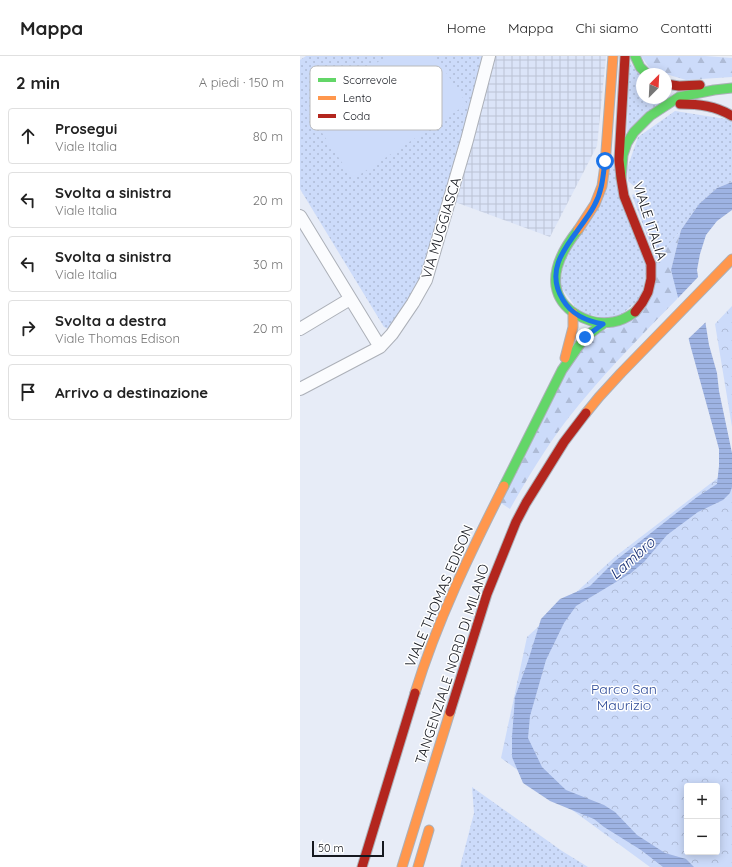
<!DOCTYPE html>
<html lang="it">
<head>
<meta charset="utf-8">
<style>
	:root { --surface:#fff; --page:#f6f6f6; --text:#222; --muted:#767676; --line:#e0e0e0 }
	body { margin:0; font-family:Quicksand,sans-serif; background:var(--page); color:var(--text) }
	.controls { position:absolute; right:12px; bottom:12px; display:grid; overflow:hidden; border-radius:4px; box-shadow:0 2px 10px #0003 }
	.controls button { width:36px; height:36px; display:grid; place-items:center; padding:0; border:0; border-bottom:1px solid var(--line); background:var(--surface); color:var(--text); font:20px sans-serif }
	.compass { position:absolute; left:336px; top:12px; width:36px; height:36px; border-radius:50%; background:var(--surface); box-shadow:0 2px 10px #0003; rotate:24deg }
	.scale { position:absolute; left:12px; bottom:10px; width:72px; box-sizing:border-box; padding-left:4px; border:2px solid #15181f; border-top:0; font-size:11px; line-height:14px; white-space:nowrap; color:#15181f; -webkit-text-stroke:3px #fff; paint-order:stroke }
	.stop { position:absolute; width:12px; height:12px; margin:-9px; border:3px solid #1a73e8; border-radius:50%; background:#fff }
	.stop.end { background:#1a73e8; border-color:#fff; box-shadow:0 1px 4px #0008 }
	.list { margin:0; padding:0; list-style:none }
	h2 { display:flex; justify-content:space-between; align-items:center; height:52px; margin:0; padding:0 16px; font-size:17px }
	h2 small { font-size:13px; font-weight:400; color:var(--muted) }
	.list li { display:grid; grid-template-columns:26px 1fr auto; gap:12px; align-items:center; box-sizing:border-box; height:56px; margin:0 8px 8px; padding:0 8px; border:1px solid var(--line); border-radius:4px }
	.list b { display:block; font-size:15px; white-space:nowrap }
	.list p { margin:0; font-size:13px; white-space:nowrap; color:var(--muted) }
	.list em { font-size:13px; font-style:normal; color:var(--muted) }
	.icon { flex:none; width:22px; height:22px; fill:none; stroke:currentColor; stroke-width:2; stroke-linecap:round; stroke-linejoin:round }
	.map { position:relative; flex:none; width:432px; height:811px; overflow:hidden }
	header { display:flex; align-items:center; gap:24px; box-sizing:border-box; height:56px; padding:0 20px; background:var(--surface); border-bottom:1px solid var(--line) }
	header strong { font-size:19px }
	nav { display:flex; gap:22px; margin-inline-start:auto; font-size:14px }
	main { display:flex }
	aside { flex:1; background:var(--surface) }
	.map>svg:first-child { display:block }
	.industrial { fill:url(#industrial-grid) }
	.grass { fill:url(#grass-dots) }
	.forest { fill:url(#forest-firs) }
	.park { fill:url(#park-crowns); fill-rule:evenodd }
	.pitch { fill:#ccdbfa }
	.water { fill:url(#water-rules) }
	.pier { fill:#e7ecf7 }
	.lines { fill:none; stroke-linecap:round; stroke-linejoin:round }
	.street-casing { stroke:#acb0b8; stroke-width:14 }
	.fast-casing { stroke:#acb0b8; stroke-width:11 }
	.slow-casing { stroke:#acb0b8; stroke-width:11 }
	.jam-casing { stroke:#acb0b8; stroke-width:11 }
	.street { stroke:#fbfcfe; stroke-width:12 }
	.fast { stroke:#63d668; stroke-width:9 }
	.slow { stroke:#ff974d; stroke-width:9 }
	.jam { stroke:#b3261e; stroke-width:9 }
	.route { stroke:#1a73e8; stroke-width:5 }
	.labels { text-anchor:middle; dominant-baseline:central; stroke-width:3; stroke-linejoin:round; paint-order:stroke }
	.street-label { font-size:14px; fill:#15181f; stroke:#fff }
	.park-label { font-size:14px; fill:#2f4c98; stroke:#fff }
	.water-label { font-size:15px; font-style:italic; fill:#102870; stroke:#fff }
	.key { fill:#fff; stroke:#b9babc; stroke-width:1 }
	.key-label { font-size:11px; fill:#15181f }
</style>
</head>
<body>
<header>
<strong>Mappa</strong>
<nav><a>Home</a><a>Mappa</a><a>Chi siamo</a><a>Contatti</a></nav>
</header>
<main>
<aside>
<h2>2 min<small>A piedi · 150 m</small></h2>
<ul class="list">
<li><svg class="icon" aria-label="ahead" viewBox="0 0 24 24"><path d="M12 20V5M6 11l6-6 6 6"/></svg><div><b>Prosegui</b><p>Viale Italia</p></div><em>80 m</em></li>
<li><svg class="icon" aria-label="left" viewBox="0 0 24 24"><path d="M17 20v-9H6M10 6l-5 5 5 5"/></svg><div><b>Svolta a sinistra</b><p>Viale Italia</p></div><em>20 m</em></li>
<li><svg class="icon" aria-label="left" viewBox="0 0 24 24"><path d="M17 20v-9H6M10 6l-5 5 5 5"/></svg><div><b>Svolta a sinistra</b><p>Viale Italia</p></div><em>30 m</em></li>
<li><svg class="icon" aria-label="right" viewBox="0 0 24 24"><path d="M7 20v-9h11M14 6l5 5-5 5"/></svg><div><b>Svolta a destra</b><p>Viale Thomas Edison</p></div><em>20 m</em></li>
<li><svg class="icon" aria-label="arrive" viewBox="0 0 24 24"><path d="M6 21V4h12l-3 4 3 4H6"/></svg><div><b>Arrivo a destinazione</b></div></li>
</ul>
</aside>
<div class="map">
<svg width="432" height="811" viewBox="0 0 432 811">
	<defs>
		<pattern id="industrial-grid" width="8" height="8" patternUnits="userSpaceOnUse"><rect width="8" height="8" fill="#dbe4f8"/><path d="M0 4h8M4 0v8" fill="none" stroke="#bbc3d4"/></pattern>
		<pattern id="grass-dots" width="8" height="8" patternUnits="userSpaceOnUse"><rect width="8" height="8" fill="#ccdbfa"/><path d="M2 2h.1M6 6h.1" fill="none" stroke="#aebbd6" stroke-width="1.8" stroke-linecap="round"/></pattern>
		<pattern id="forest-firs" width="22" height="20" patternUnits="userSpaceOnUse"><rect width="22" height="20" fill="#ccdbfa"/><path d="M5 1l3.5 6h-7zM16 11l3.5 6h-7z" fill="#aebbd6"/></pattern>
		<pattern id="park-crowns" width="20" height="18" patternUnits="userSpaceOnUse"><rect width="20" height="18" fill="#ccdbfa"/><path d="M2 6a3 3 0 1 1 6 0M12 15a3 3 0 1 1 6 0" fill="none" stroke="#aebbd6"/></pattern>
		<pattern id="water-rules" width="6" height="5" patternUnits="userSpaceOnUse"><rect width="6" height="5" fill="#9eb3e3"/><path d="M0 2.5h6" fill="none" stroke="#8799c2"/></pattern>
	</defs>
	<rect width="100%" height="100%" fill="#e7ecf7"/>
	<path class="industrial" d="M193,0H306L297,90L250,181L155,146Z"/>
	<path class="grass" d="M6,0H183L161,86L121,220L109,243L89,273L84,271L0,133V4Z
		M329,5L342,22V42H366L376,35L327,77Z
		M375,55L432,64V126L417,132L399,148L381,174L356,204L332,139L336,137L334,130L328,125L327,113L338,81Z
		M316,99L347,211L342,241L315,264L280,257L260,230L265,199Z
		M172,731L262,795L288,811H160L174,757Z"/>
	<path class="forest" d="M341,0H405L432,2V21L386,24L366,18H358L351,14Z
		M381,174L371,214L379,241C340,281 300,321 266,365C245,393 227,423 210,453L201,447L273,303L294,278L336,262L356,204Z"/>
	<path class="park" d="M432,250V371L415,268Z
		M432,411V811H350L201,702L227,581L316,500ZM387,730H417V796H387Z"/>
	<path class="pitch" d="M87,0H135L167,48L53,123L6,53Z"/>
	<path class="water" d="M432,126V154L417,165L406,179L400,198L397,214L409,289L417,317L419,335L432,397V431L430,437L423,444L398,456L367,479L344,506L331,517L276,550L264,567L246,604L230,660L228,682L242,711L266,734L304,749L315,756L337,779L365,797L386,803L394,811H363L341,794L304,771L294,763L250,745L223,727L212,701V681L215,641L228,605L241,563L260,543L290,530L315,505L397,441L417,428L419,410V393L391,292L371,214L381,174L399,148L417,132Z"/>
	<path class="pier" d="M400,219L407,265L387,284L377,243Z"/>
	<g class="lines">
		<g class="street-casing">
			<path id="street" d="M0,160L80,291
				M0,273L50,243
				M0,333L80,291L92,278L113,247L126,224L167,84L189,0"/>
		</g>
		<g class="fast-casing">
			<path id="fast" d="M335,0L340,11L347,18
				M321,122L323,99L327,87L334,76L350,60L379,41L414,34L432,32
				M278,174C266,189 253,209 256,230C260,255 289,270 313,266C321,265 328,261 335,256
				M204,430L262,314L285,281L303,268"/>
		</g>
		<g class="slow-casing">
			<path id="slow" d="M278,174L295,148L302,130L305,109L313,0
				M265,302L273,271V257
				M286,357L299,341L321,317L432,203
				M115,637C137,565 170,497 204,430
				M102,811L150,656
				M118,811L129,774"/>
		</g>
		<g class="jam-casing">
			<path id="jam" d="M325,0L319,104L321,122L324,140L351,208V223L348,236L342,247L335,256
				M366,28L379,30L400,29
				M380,48C399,48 416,50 432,60
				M150,656L187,538L216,466L226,447L264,386L286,357
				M62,811L115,637"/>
		</g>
		<use href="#street" class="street"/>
		<use href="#fast" class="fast"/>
		<use href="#slow" class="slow"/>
		<use href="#jam" class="jam"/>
	</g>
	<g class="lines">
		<path class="route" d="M285,281L303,268C286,265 272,259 263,244C240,207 278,180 294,150C302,136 303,121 305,105"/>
	</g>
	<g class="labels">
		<g class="street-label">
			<text transform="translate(350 165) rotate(72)">VIALE ITALIA</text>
			<text transform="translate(141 172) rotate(-73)">VIA MUGGIASCA</text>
			<text transform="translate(139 540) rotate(-67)">VIALE THOMAS EDISON</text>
			<text transform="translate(152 608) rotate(-72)">TANGENZIALE NORD DI MILANO</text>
		</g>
		<g class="park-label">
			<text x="324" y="633">Parco San<tspan x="324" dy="16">Maurizio</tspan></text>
		</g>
		<g class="water-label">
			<text transform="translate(332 502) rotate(-42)">Lambro</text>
		</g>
	</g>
	<rect x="10" y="10" width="132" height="64" rx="6" class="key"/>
	<rect x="18" y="22" width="18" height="4" fill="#63d668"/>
	<rect x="18" y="40" width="18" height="4" fill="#ff974d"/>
	<rect x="18" y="58" width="18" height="4" fill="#b3261e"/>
	<g class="key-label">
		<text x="43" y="28">Scorrevole</text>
		<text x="43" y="46">Lento</text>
		<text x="43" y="64">Coda</text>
	</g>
</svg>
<div class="controls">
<button>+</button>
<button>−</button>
</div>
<svg class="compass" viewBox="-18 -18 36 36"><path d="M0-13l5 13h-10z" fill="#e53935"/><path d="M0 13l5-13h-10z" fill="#767676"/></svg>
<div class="scale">50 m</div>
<div class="stop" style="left:305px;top:105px"></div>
<div class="stop end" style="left:285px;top:281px"></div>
</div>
</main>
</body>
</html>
